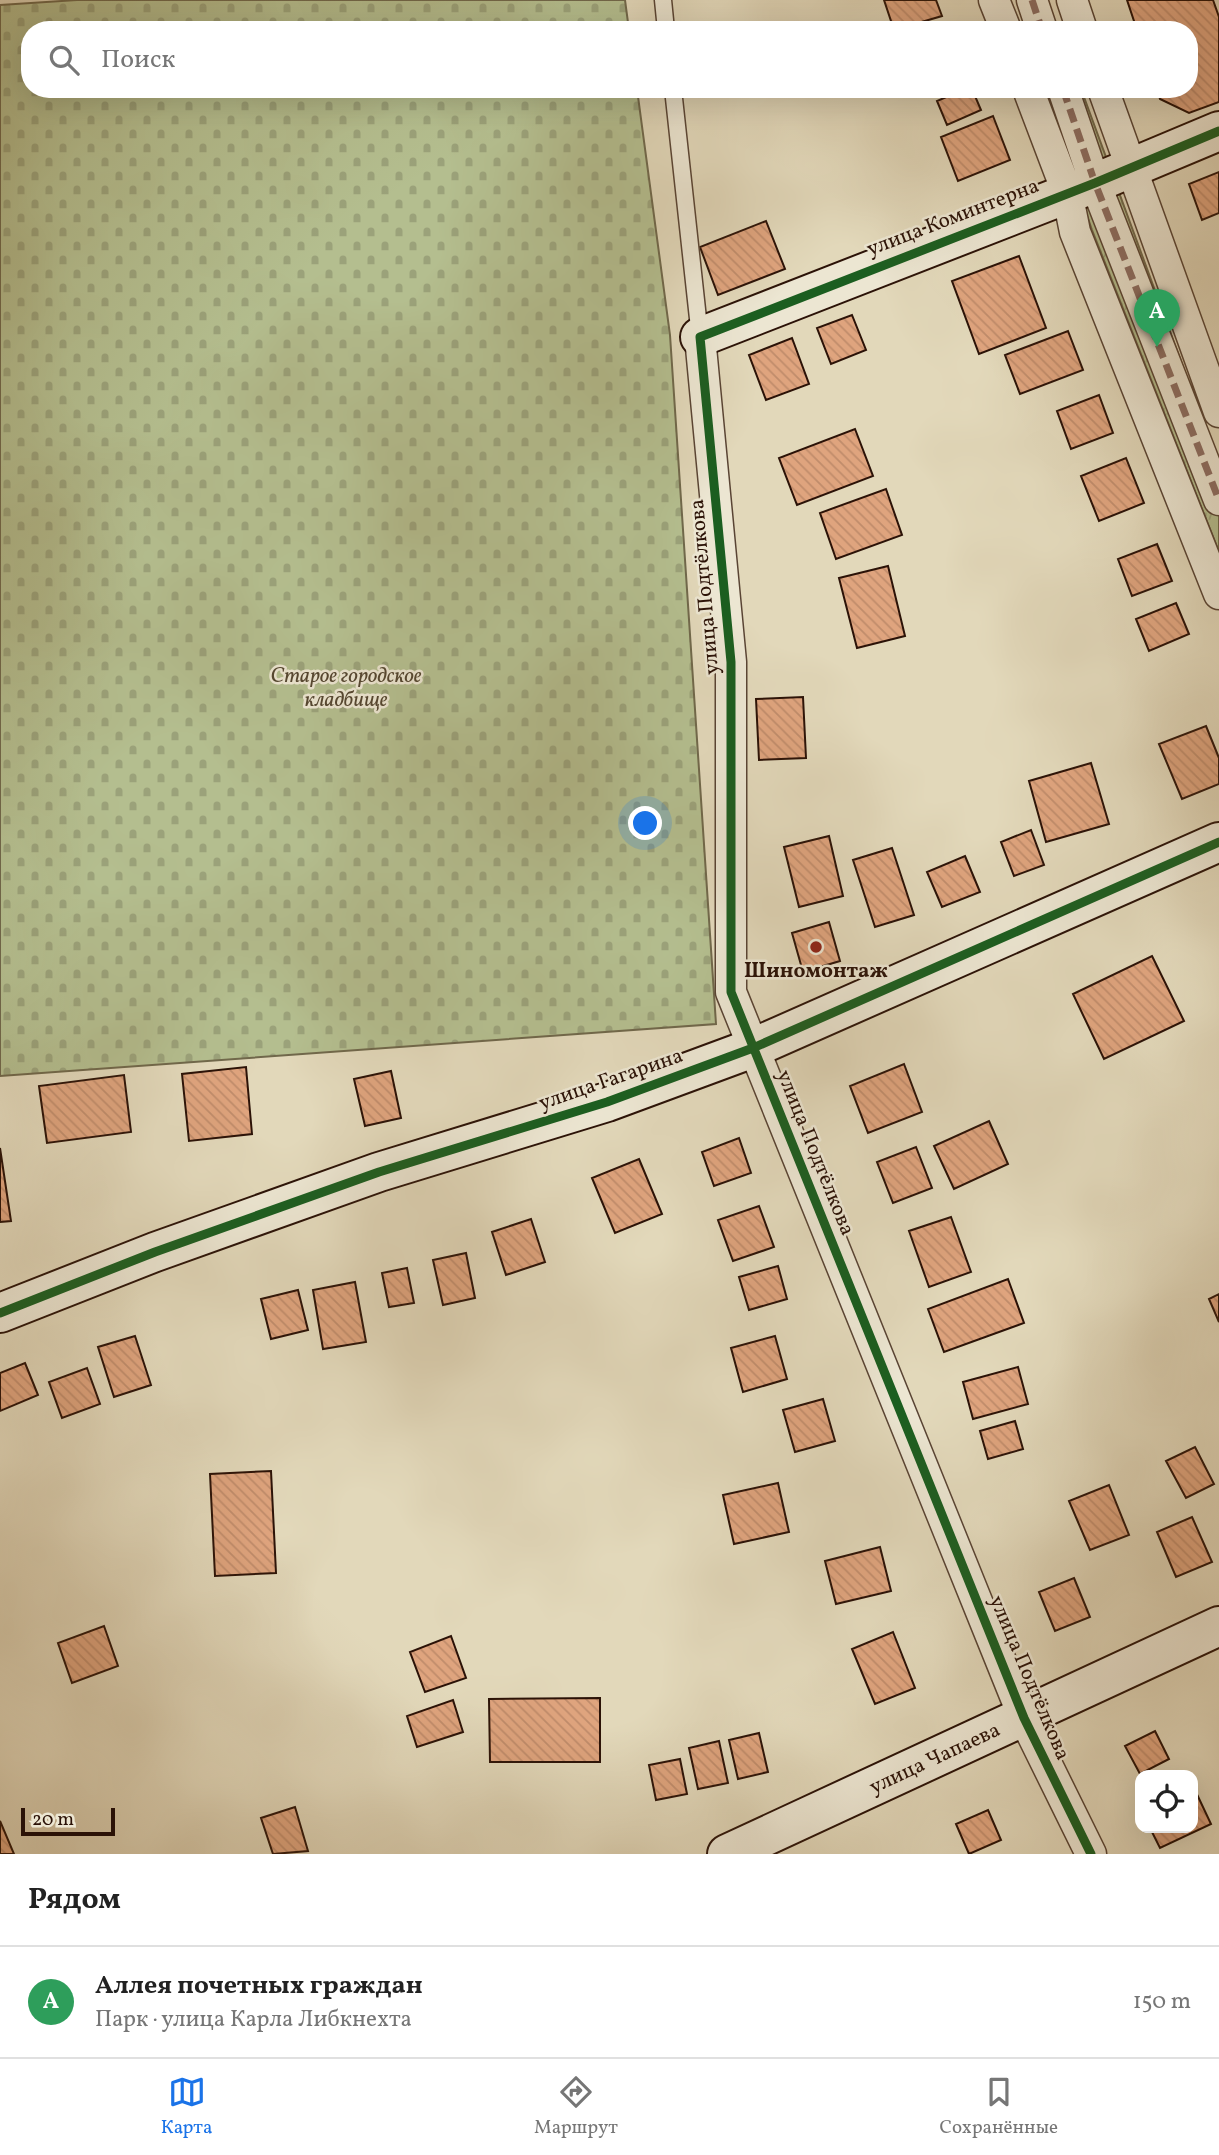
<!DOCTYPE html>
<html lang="ru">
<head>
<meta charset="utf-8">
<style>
	:root { --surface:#fff; --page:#f6f6f6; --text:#222; --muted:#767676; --line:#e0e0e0; --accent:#1a73e8 }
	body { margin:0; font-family:Vollkorn,serif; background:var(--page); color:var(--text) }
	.controls { position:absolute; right:21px; bottom:21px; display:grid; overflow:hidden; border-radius:14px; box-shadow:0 7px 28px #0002 }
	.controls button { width:63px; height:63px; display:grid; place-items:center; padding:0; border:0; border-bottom:2px solid var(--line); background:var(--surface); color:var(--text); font:35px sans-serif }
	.scale { position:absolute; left:21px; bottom:18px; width:94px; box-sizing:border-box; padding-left:7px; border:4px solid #2b1207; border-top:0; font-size:19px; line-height:24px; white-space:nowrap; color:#2b1207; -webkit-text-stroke:5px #ece6d2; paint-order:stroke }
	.you { position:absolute; left:646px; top:824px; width:24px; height:24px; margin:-18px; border:5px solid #fff; border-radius:50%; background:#1a73e8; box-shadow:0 0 0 10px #1a73e833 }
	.badge { display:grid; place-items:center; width:46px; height:46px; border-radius:50%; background:var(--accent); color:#fff; font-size:23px; font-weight:700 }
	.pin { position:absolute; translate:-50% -58px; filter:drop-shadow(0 2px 4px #0008) }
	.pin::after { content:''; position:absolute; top:37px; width:24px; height:21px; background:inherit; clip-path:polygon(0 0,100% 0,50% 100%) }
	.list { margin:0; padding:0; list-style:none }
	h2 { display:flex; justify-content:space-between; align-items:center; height:91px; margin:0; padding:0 28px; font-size:30px }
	h2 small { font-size:23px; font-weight:400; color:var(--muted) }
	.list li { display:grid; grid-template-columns:46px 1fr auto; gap:21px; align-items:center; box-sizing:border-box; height:112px; padding:0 28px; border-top:2px solid var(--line) }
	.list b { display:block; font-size:26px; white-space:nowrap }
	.list p { margin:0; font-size:23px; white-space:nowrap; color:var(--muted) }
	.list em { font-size:23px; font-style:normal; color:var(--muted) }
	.icon { flex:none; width:38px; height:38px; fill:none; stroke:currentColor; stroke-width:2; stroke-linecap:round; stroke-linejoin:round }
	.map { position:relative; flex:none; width:1219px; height:1854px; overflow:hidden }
	.search { position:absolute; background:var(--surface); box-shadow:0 7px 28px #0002; left:21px; right:21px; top:21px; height:77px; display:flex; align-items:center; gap:18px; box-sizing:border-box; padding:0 24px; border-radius:28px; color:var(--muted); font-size:26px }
	.sheet { height:203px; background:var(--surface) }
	nav { display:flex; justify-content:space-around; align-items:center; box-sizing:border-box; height:98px; border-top:2px solid var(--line); background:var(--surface); font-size:19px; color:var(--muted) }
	nav a { display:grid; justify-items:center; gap:4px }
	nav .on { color:var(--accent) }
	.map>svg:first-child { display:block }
	.cemetery { fill:url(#cemetery-stones); stroke:#70684b; stroke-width:2 }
	.park { fill:url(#park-tufts); stroke:#70684b; stroke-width:2 }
	.building { fill:url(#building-back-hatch); stroke:#2b1207; stroke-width:2 }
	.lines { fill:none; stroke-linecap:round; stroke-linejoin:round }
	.lane-casing { stroke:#594434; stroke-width:19 }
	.street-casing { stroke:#594434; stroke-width:33 }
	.secondary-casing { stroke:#2b1207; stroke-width:42 }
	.lane { stroke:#ece6d2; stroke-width:16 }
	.street { stroke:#ece6d2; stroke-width:30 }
	.secondary { stroke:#ece6d2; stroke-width:38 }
	.quiet { stroke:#8d6e63; stroke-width:7; stroke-dasharray:14 7; stroke-linecap:butt }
	.cycleway-casing { stroke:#ece6d2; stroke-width:13 }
	.cycleway { stroke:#1b5e20; stroke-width:9 }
	.poi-dot { fill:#8f2418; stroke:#ece6d2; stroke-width:2.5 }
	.labels { text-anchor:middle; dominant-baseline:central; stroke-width:5; stroke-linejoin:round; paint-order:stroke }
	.street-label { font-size:21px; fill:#2b1207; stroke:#ece6d2 }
	.park-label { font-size:21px; font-style:italic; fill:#544630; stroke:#ece6d2 }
	.poi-label { font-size:21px; font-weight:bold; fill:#2b1207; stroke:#ece6d2 }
</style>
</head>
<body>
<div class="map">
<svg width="1219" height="1854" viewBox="0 0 1219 1854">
	<defs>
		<pattern id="cemetery-stones" width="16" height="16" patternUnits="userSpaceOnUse" patternTransform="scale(1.75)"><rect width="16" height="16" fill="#b4be8f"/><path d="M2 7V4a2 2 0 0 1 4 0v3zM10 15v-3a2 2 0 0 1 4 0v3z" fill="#9ba27a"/></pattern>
		<pattern id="park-tufts" width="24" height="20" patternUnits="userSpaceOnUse" patternTransform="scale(1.75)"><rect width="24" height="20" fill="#b4be8f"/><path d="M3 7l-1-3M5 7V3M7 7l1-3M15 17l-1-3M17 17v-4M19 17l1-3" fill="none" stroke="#9ba27a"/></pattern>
		<pattern id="building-back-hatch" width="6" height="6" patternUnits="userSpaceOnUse" patternTransform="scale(1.75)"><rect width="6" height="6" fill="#dfa47e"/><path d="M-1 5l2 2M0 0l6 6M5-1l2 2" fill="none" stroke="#c08c6b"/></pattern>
	</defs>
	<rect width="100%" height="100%" fill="#e2d8ba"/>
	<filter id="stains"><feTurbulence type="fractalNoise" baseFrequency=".00286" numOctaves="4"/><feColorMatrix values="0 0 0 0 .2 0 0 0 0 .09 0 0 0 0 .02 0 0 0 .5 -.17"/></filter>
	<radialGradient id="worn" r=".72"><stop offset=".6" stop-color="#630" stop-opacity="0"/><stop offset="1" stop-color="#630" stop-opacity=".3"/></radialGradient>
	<path class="cemetery" d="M77,0H625L629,30H30V89H637L670,335L716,1024L0,1076V5Z"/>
	<path class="park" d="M1043,89H1081L1219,465V552L1092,230Z"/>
	<path class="building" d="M884,0H936L942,16L894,30Z
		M1127,0H1213L1219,17V102L1189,113L1160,99L1157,89H1189V30H1137Z
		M965,89H972L981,110L947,125L937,101Z
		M993,116L1010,160L958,181L941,137Z
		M1219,172V213L1202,220L1189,184Z
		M766,221L785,269L718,295L700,247Z
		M1019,256L1046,328L979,354L952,281Z
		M852,315L866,350L831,364L817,328Z
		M1068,331L1083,370L1020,394L1005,355Z
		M792,338L809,384L766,400L749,355Z
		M1099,395L1113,433L1071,449L1057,411Z
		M855,429L873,476L797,505L779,458Z
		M1126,458L1144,503L1099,521L1081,476Z
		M886,489L902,535L836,559L820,513Z
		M1157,544L1172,581L1132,596L1118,559Z
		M888,566L905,636L857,648L839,578Z
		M1176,603L1189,634L1149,651L1136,619Z
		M803,697L806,758L759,760L756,699Z
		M1206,726L1219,758V784L1182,799L1159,744Z
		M1091,763L1109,824L1046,842L1029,781Z
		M1031,830L1044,865L1014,876L1001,842Z
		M829,836L843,896L799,907L784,847Z
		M892,848L914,915L875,927L853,860Z
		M965,856L980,892L942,907L927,872Z
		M829,922L840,961L803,972L792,933Z
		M1152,956L1184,1021L1104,1059L1073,994Z
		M904,1064L922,1112L868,1133L850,1086Z
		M246,1067L252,1134L189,1141L182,1074Z
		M391,1071L401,1118L365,1126L354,1079Z
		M124,1075L131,1132L47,1143L39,1086Z
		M989,1121L1008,1164L954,1189L934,1146Z
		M739,1138L751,1173L714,1186L702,1152Z
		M916,1147L932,1188L893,1203L877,1162Z
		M0,1148L11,1221L0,1222Z
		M639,1159L662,1214L615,1233L592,1178Z
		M759,1206L774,1247L733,1261L718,1220Z
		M951,1217L971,1272L929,1287L909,1231Z
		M531,1219L545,1262L506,1275L492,1232Z
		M466,1253L475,1298L443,1305L433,1260Z
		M778,1266L787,1299L749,1310L739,1277Z
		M407,1268L414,1303L389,1307L382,1273Z
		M1008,1279L1024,1323L944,1352L928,1309Z
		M355,1282L366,1342L323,1349L313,1290Z
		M298,1290L308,1330L271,1339L261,1299Z
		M1219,1294V1322L1209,1299Z
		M135,1336L151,1385L114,1397L98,1347Z
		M775,1336L787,1379L743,1392L731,1348Z
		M25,1363L38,1395L0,1411V1373Z
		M1018,1367L1028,1404L973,1419L963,1382Z
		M87,1368L100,1404L62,1418L49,1382Z
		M823,1399L835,1441L795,1452L783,1410Z
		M1015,1421L1023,1449L988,1459L980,1431Z
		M1195,1447L1214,1484L1186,1498L1166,1461Z
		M271,1471L276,1573L215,1576L210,1474Z
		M778,1483L789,1532L734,1544L723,1495Z
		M1109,1485L1129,1535L1090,1550L1069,1501Z
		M1192,1517L1212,1562L1176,1577L1157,1532Z
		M880,1547L891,1591L836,1604L825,1561Z
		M1074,1578L1090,1617L1055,1631L1039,1592Z
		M104,1626L118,1666L72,1683L58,1643Z
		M893,1632L915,1688L875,1704L852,1649Z
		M451,1636L466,1678L425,1692L410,1652Z
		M600,1698V1762H490L489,1699Z
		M453,1700L463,1732L417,1747L407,1716Z
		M1155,1731L1169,1759L1140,1774L1125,1746Z
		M759,1733L768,1772L738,1779L729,1740Z
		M719,1741L728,1783L698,1789L689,1748Z
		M680,1759L687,1794L656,1800L649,1765Z
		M1194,1788L1211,1824L1160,1848L1150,1828H1193Z
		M295,1807L308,1851L273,1854L261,1818Z
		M988,1810L1001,1840L969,1854L956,1824Z
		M0,1821L14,1854H0Z"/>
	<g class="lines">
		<g class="lane-casing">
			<path id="lane" d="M663,0L666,30
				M673,89L700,337"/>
		</g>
		<g class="street-casing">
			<path id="street" d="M994,0L1006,30
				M1032,0L1042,30
				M1072,0L1082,30
				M1028,89L1067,192L1075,232L1219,594
				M1063,89L1095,183L1219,500
				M1103,89L1219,412
				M700,337L731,662V992L1024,1718L1091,1854"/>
		</g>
		<g class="secondary-casing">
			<path id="secondary" d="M700,337L1095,183L1219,131
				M0,1313L155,1252L379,1172L607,1102L753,1048L1219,842
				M727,1854L1219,1626"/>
		</g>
		<use href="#lane" class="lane"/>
		<use href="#street" class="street"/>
		<use href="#secondary" class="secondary"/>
		<path class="quiet" d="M1032,0L1042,30
			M1063,89L1095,183L1219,500"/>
		<g class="cycleway-casing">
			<path id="cycleway" d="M0,1313L155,1252L379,1172L607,1102L753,1048L1219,842
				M1091,1854L1024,1718L731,992V662L700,337L1095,183L1219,131"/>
		</g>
		<use href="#cycleway" class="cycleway"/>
	</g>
	<circle class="poi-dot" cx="816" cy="947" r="7"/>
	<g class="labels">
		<g class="street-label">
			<text transform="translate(953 218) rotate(-21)">улица Коминтерна</text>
			<text transform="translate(705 587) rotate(-95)">улица Подтёлкова</text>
			<text transform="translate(611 1080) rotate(-19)">улица Гагарина</text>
			<text transform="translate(815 1153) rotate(68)">улица Подтёлкова</text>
			<text transform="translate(1029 1678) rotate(67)">улица Подтёлкова</text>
			<text transform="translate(935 1759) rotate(-25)">улица Чапаева</text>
		</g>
		<g class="park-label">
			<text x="346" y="676">Старое городское<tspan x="346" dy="24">кладбище</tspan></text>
		</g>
		<g class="poi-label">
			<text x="816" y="971">Шиномонтаж</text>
		</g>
	</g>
	<rect width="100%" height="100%" filter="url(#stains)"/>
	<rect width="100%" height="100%" fill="url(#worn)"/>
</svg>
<div class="controls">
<button><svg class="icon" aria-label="locate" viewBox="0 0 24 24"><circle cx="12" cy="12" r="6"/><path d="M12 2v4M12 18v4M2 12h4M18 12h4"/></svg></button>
</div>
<div class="scale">20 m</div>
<div class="you"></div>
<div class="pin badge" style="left:1157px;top:347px;background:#2e9e5b">A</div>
<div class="search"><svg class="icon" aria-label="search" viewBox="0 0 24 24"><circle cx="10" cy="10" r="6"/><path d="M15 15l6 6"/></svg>Поиск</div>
</div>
<section class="sheet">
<h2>Рядом<small></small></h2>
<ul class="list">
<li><span class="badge" style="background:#2e9e5b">A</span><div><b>Аллея почетных граждан</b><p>Парк · улица Карла Либкнехта</p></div><em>150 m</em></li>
</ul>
</section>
<nav>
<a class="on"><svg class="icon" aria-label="map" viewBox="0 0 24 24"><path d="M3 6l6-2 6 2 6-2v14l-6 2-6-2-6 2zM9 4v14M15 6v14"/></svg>Карта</a>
<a><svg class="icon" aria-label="directions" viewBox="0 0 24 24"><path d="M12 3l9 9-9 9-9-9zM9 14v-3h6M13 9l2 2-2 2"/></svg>Маршрут</a>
<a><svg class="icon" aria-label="saved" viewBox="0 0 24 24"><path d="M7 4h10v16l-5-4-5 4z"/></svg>Сохранённые</a>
</nav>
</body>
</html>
